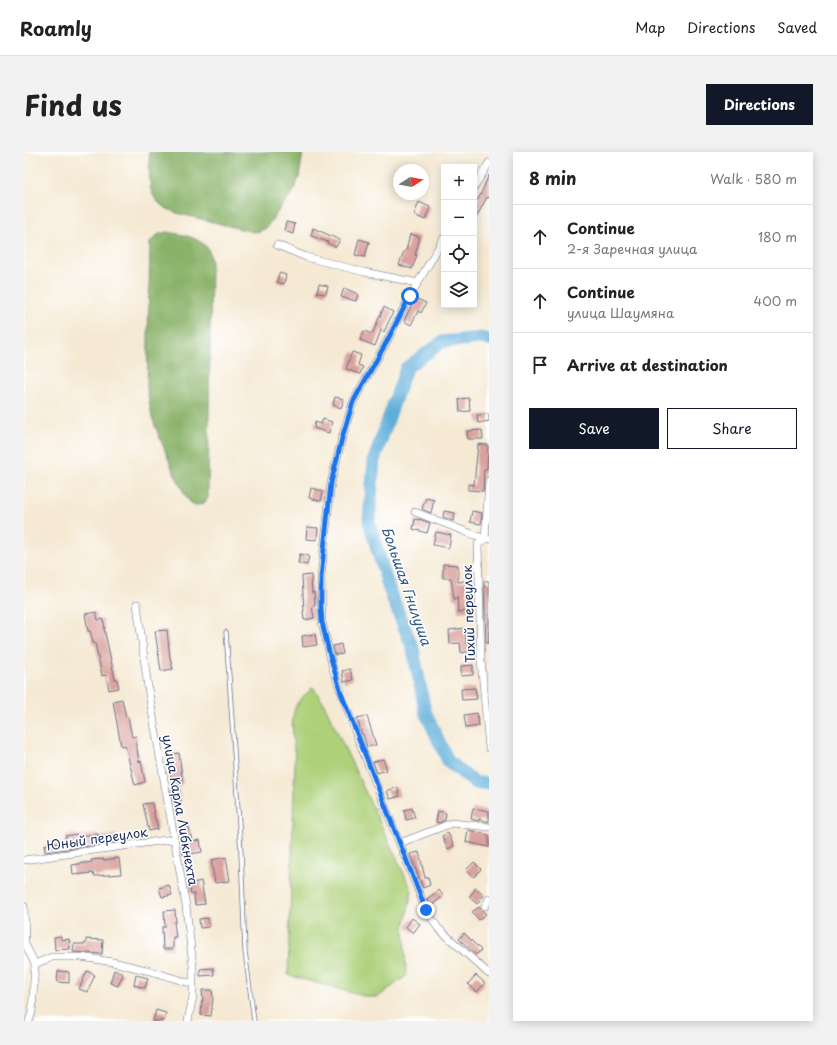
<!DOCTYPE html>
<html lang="en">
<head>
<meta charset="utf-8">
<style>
	:root { --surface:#fff; --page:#f2f2f2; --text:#222; --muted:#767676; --line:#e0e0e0; --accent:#111827 }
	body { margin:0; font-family:"Playpen Sans",sans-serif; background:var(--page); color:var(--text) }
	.controls { position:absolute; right:12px; top:12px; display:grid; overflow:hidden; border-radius:0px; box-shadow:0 2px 10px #0003 }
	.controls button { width:36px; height:36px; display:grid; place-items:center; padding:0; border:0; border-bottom:1px solid var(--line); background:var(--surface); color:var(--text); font:20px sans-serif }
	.compass { position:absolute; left:369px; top:12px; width:36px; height:36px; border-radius:50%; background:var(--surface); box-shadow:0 2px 10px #0003; rotate:79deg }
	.stop { position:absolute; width:12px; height:12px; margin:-9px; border:3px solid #1a73e8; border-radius:50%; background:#fff }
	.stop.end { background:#1a73e8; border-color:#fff; box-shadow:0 1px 4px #0008 }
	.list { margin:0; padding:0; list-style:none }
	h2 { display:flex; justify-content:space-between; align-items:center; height:52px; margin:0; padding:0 16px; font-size:17px }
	h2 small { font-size:13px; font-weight:400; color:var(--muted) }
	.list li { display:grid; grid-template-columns:26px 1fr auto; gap:12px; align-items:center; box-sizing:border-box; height:64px; padding:0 16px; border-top:1px solid var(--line) }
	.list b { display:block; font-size:15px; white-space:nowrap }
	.list p { margin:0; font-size:13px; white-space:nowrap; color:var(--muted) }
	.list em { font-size:13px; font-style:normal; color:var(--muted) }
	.actions { display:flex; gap:8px; padding:12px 16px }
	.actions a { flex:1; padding:9px 0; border:1px solid var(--accent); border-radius:0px; text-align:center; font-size:14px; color:var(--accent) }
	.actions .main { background:var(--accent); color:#fff }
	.icon { flex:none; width:22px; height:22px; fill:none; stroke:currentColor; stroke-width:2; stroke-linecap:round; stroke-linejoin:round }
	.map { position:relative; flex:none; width:465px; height:869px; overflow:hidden; border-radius:0px }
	header { display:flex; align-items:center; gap:24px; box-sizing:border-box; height:56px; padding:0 20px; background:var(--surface); border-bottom:1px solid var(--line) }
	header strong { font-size:19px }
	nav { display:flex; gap:22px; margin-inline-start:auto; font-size:14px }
	.intro { display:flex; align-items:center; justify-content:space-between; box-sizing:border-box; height:96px; padding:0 24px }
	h1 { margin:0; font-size:28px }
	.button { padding:10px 18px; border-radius:0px; background:var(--accent); color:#fff; font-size:14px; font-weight:700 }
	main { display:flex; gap:24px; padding:0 24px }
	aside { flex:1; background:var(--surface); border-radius:0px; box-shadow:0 2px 10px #0003 }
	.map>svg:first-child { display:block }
	.green { fill:#add079; stroke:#64806c }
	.forest { fill:#8ab269; stroke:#527064 }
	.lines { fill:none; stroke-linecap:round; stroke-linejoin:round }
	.river { stroke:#5fadd9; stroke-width:13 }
	.building { fill:#daa19d }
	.lane-casing { stroke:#677087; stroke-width:5 }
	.street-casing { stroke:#677087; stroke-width:8 }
	.lane { stroke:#fff; stroke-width:3.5 }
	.street { stroke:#fff; stroke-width:7 }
	.route { stroke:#1a73e8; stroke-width:5 }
	.labels { text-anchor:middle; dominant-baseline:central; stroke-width:3; stroke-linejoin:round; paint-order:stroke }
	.street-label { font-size:13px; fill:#1b2f5e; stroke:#fff }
	.water-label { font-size:14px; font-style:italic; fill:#335b89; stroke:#fff }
</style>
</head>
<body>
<header>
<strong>Roamly</strong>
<nav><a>Map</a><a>Directions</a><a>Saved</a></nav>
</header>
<div class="intro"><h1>Find us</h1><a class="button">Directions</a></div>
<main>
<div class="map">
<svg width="465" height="869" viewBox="0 0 465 869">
	<rect width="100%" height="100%" fill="#fff"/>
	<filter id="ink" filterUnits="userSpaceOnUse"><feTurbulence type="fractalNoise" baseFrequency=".025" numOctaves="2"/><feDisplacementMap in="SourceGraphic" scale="8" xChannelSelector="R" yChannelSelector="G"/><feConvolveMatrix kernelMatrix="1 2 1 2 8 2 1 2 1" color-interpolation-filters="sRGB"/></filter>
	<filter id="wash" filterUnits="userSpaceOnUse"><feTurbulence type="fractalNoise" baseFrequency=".012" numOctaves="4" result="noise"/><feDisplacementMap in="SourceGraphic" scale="16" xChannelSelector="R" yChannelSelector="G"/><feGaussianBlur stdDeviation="0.9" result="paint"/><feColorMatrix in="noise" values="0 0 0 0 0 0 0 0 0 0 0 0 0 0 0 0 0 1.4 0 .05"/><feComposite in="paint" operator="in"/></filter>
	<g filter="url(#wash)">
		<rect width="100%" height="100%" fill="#f5e9d3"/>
		<path class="green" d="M289,535L300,552L388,739L380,775L382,824L354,845H343L264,823L271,608C270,592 264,562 275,549C279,544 285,540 289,535Z"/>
		<path class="forest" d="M125,0H279L275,26L268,42L257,55L242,76L236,79L229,80L153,61C119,49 127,30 125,0Z
			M143,80C156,82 176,85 184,97C186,100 186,105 187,109L184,345C181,352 178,353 170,353L165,349L160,341L148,316L128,266L123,237L126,91C131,84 135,81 143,80Z"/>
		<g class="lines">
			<path class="river" d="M465,188L457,186L418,190L382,216L350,308L345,370L365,437L389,497L401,559L424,609L451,631H465"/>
		</g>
		<g id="blocks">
			<path class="building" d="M465,23V46L463,45L450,70V46L454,48Z
				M395,50L406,55L401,68L390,63Z
				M262,70L271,72L269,82L260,79Z
				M289,76L316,88L312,95L303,91L304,90L287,84Z
				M386,82L396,85L391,103H393L388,117L375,113L380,99H382Z
				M335,87L345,90L341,105L331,103Z
				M255,121L262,123L260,132L253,130Z
				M295,132L304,134L302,142L293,141Z
				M320,136L334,142L332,149L317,145Z
				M391,146L402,151L397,161L394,159L387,173L380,169Z
				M360,155L369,160L360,180L357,178L351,194L336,188L340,179L348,182Z
				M328,200L337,203L334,213L339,215L336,222L322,217Z
				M311,245L320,247L317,256L309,253Z
				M445,246L446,259L436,260L435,247Z
				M465,262V269L454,271L453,263Z
				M299,267L308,270L305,281L290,276L291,270L297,272Z
				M458,278L459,287H444L443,279Z
				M454,292L464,293L463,317H460L459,339L444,338V332L450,333Z
				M287,336L299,339L297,349L285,346Z
				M402,346L410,348L407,361L398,357Z
				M420,359L431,361L429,369L419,365Z
				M448,359L458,361L457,372L446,370Z
				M391,367L395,368V367L406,371L403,381L389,377Z
				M283,375L294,376L293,388L282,387Z
				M412,380L427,383L425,396L409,393Z
				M276,402L285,404L283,413L274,411Z
				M419,412L434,413V430L442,429L444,459L434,460L433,444V447H430L427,426H419Z
				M287,423L288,441L290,440L291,454H288L290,466L280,468L279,459H280L278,424Z
				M460,429H465V491H462Z
				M72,460L74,468L79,467L81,476H80L91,527H93L95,536L85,538L82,523L78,524L71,491H69L66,479H64L61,462Z
				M441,476L442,492L447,491L448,499L437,501L436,491L426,492L425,478Z
				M143,478L146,506L149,517L137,519L131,479Z
				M291,482L293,493L279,495L278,484Z
				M317,492L319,502L311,503L309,494Z
				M449,513V523L437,524V514Z
				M326,517L329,528L320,530L318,519Z
				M451,536L453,547L438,548L437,537Z
				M98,547L102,565H104L108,585L112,584L113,590H112L115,610L117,609L121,630L111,633L101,593L97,594L89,549Z
				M453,561L455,574L442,576L440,563Z
				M343,564L352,593L343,595L339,582H338L333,566Z
				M155,601L159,632L154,633L157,650L149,651L147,638H149L144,603Z
				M359,607L363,618L353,621L349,610Z
				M373,635L376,644L366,647L363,639Z
				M128,651L131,668H132L134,677L125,679L119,652Z
				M388,656L391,666L382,668L380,658Z
				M449,656L465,659V670L455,667V669L447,667Z
				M414,659L422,661L421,668L415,671L412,670Z
				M165,675L168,689L176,688L178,700L159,703L156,676Z
				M444,678L465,683V695L442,690Z
				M424,681L430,694L424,697L418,684Z
				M53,682V684L74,682V685L93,683L94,690L21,700L20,693L42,690L41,684Z
				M395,700L401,726L404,725L406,733L399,736L386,702Z
				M202,705L206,729L191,731L187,708Z
				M95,706L97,722L70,724L69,721L49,723L48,713L68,710L67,708L80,707V708Z
				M450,710L457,717L450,725L442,718Z
				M177,729L181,752L171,753L170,742H167L165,732Z
				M145,733L148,743L138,745L135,736Z
				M452,736L460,743L453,752L445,745Z
				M415,738L419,744L406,755L403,747Z
				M455,755L462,762L455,768L448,760Z
				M151,758L152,770H150L152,785H149V797H139L138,775H141L140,759Z
				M184,766L185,775L176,776L175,767Z
				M388,766L396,772L389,781L382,775Z
				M440,781L457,798L452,803L435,787Z
				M37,784V788L45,787L46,797L31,798L30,785Z
				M62,787L79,788L78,802L49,800L50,792H62Z
				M189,816L190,823L176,824V817Z
				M90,818L99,822L94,834L86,831Z
				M34,819L45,820V831L33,830Z
				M63,819L71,823L63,840L55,837Z
				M112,823L124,826L121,836L110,833Z
				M452,823L461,831L453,840L444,832Z
				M178,838H188L189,846L187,864L177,863L178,849H179Z
				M132,858L142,861L140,869H129Z"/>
		</g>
	</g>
	<g filter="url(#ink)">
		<use href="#blocks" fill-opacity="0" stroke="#677087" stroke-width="1"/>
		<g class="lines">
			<g class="lane-casing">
				<path id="lane" d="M202,480L217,701L221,799L230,869"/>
			</g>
			<g class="street-casing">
				<path id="street" d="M450,35L465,11
					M420,86L386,144L362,191L329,250L318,286L307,331L297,425L298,470L309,517L331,579L402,758L414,776L465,822
					M253,93L282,105L340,120L394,131
					M465,329L461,387L454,392L457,508L465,596
					M391,360L461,387H464
					M113,452L124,536L162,754L169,814V844L164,869
					M376,691L428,671L465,675
					M0,708L149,687
					M0,754L1,792L11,812L8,860L5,869
					M461,754L465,747
					M11,812L28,805H57L89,810L126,819L169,832"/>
			</g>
			<use href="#lane" class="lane"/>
			<use href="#street" class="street"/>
		</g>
	</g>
	<g class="lines" filter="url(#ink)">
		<path class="route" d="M386,144L362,191L329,250L318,286L307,331L297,425V455L298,470L305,500L317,541L402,758"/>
	</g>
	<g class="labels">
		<g class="street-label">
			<text transform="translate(444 462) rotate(-92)">Тихий переулок</text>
			<text transform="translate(157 658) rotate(80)">улица Карла Либкнехта</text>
			<text transform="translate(73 686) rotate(-8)">Юный переулок</text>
		</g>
		<g class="water-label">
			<text transform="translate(383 434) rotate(71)">Большая Гнилуша</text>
		</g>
	</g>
</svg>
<div class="controls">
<button>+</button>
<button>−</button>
<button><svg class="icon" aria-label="locate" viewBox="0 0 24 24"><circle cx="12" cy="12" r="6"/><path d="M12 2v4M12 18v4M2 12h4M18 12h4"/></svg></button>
<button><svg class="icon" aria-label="layers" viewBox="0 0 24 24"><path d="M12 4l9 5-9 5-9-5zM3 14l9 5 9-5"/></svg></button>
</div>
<svg class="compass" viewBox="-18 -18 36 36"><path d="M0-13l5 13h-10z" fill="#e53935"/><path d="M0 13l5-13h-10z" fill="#767676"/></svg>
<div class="stop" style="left:386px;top:144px"></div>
<div class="stop end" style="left:402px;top:758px"></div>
</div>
<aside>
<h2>8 min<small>Walk · 580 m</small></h2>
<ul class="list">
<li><svg class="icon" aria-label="ahead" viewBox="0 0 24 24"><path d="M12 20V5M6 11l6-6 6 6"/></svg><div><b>Continue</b><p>2-я Заречная улица</p></div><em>180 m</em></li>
<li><svg class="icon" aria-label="ahead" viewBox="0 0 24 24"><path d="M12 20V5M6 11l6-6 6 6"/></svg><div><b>Continue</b><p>улица Шаумяна</p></div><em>400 m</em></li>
<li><svg class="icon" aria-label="arrive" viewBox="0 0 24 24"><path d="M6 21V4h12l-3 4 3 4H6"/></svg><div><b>Arrive at destination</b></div></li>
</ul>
<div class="actions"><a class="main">Save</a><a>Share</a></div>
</aside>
</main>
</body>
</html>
